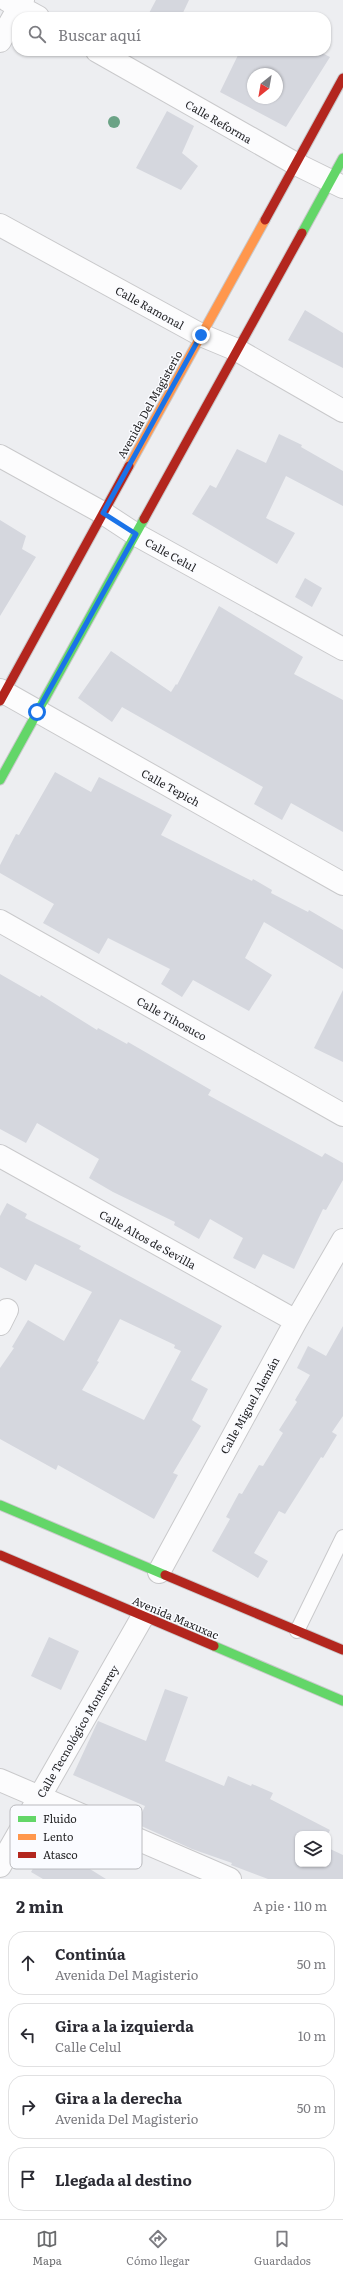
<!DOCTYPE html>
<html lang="es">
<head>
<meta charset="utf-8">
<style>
	:root { --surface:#fff; --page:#f7f7f7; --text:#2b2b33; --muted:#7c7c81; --line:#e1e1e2; --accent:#6a6b6d }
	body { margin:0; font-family:Literata,serif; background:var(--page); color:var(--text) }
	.controls { position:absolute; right:12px; bottom:12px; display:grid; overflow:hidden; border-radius:8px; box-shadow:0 1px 3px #0004 }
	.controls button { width:36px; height:36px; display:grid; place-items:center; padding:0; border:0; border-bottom:1px solid var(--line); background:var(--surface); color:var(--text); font:20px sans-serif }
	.compass { position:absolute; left:247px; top:68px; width:36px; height:36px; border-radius:50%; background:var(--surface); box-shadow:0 1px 3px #0004; rotate:211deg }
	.stop { position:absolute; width:12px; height:12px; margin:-9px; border:3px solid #1a73e8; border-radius:50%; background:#fff }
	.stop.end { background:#1a73e8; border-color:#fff; box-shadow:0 1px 4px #0008 }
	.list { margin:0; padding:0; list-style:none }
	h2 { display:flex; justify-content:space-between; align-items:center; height:52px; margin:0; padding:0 16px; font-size:17px }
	h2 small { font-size:13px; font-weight:400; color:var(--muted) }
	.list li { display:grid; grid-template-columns:26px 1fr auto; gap:12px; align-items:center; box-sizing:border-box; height:64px; margin:0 8px 8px; padding:0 8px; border:1px solid var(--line); border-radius:16px }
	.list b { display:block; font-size:15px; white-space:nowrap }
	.list p { margin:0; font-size:13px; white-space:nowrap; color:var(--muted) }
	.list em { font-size:13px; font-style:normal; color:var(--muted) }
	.icon { flex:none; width:22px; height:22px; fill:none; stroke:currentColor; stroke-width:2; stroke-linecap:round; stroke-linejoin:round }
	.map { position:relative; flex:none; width:343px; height:1879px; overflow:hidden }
	.search { position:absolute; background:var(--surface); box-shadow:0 1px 3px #0004; left:12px; right:12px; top:12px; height:44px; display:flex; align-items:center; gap:10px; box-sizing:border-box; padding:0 14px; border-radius:16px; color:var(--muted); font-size:15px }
	.sheet { height:340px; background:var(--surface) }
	nav { display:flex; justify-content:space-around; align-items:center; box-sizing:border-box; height:56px; border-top:1px solid var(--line); background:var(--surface); font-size:11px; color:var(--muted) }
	nav a { display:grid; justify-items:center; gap:2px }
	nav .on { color:var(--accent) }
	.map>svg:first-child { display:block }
	.building { fill:#d5d7de; fill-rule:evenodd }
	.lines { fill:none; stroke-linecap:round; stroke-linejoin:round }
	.lane-casing { stroke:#c9c9cb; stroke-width:16 }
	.street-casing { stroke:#c9c9cb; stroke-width:24 }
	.fast-casing { stroke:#c9c9cb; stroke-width:11 }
	.slow-casing { stroke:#c9c9cb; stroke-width:11 }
	.jam-casing { stroke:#c9c9cb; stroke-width:11 }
	.lane { stroke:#fcfcfd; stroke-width:14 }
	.street { stroke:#fcfcfd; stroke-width:22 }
	.fast { stroke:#63d668; stroke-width:9 }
	.slow { stroke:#ff974d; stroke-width:9 }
	.jam { stroke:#b3261e; stroke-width:9 }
	.tree { fill:#6ba386 }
	.route { stroke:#1a73e8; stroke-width:5 }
	.labels { text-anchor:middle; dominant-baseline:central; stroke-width:3; stroke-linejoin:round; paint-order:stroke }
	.street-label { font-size:11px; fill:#242426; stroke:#fafbff }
	.key { fill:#fafbff; stroke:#bababe; stroke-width:1 }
	.key-label { font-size:11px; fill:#242426 }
</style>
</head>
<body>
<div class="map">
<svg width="343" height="1879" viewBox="0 0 343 1879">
	<rect width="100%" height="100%" fill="#edeef1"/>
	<path class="building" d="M156,0H189L181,17H147Z
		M240,51H318L330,57L286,127L220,92ZM253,74H277V98H253Z
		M167,111L194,126L182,153L198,166L181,190L136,168Z
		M305,310L343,333V368L288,340Z
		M279,434L302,445L301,447L343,471V506L286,476L266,518L295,533L277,564L192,514L210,485L216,488L237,449L266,463Z
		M0,520L26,536L22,549L36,557L0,616Z
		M305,578L322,588L312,607L295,597Z
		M219,606L303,657L294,674L343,700V832L291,803L282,820L254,804L263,787L122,707L112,722L78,698L111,651L171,692L176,684L177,685Z
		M55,772L91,792L99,777L172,815L161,835L252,881L253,879L272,890L271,893L308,912L309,910L343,930V969L264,922L245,958L272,975L249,1011L193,980L182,997L161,984L170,969L108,938L99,954L43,923L54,904L0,873V865L16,834L19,835Z
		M0,974L40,997L41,995L97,1030L98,1028L127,1044L128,1042L211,1090L208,1095L263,1125L322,1157L325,1153L343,1163V1180L326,1210L323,1209L294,1269L263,1254L255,1269L233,1258L243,1238L210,1219L199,1239L174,1225L175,1222L113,1192L89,1178L99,1159L37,1123L26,1143L0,1129Z
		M343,990V1062L314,1048Z
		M7,1203L27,1214L25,1218L81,1246L79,1249L222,1326L191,1380L208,1389L192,1420L201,1426L173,1473L178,1475L154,1519L58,1465L56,1470L0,1439V1368L14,1348L12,1347L28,1320L64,1341L92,1292L35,1264L26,1281L0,1267V1216ZM120,1319L175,1345L174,1348L181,1351L144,1420L82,1390L99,1362L97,1361Z
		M343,1326V1416L332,1432L337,1435L323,1458L321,1457L285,1514L279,1511L254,1553L268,1561L258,1578L212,1551L230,1519L226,1517L239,1493L242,1494L259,1465L263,1466L283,1433L279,1430L297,1402L295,1400L310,1375L297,1368L308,1346L326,1356Z
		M49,1637L79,1651L61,1690L31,1676Z
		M165,1689L188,1697L165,1761L224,1786L228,1776L251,1786L252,1784L273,1793L270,1799L330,1830L328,1834H298V1864H328V1848L343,1855V1879H268L231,1865L232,1863L192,1849L137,1824L145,1806L73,1775L98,1721L146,1741Z
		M48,1843L106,1879H43L31,1872Z"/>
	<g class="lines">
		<g class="lane-casing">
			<path id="lane" d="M297,1631L343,1537"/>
		</g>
		<g class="street-casing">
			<path id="street" d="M7,0L38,17
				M0,41L23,0
				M97,51L296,164L343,187
				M0,225L201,335L237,350L343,411
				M0,456L103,513L135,534L343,649
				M0,690L343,884
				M0,921L343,1115
				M0,1156L296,1321
				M0,1324L7,1310
				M159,1572L296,1321L343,1240
				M0,1780L230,1879
				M0,1866L143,1616"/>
		</g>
		<g class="fast-casing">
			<path id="fast" d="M302,233L343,158
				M0,780L144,519
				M0,1505L165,1575
				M214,1646L343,1701"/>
		</g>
		<g class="slow-casing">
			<path id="slow" d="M129,466L265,220"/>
		</g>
		<g class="jam-casing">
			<path id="jam" d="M265,220L343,78
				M144,519L302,233
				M0,701L129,466
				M0,1555L214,1646
				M165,1575L343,1650"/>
		</g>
		<use href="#lane" class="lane"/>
		<use href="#street" class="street"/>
		<use href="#fast" class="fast"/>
		<use href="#slow" class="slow"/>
		<use href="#jam" class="jam"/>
	</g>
	<circle class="tree" cx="114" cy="122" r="6"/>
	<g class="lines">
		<path class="route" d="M37,712L136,534L103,513L201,335"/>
	</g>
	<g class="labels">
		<g class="street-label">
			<text transform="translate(219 121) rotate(30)">Calle Reforma</text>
			<text transform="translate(150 307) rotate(29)">Calle Ramonal</text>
			<text transform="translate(149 404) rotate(-61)">Avenida Del Magisterio</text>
			<text transform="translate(171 554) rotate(29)">Calle Celul</text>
			<text transform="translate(171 787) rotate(29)">Calle Tepich</text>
			<text transform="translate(172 1018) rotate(29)">Calle Tihosuco</text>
			<text transform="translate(148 1239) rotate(29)">Calle Altos de Sevilla</text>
			<text transform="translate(249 1405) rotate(-61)">Calle Miguel Alemán</text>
			<text transform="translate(176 1617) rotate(23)">Avenida Maxuxac</text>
			<text transform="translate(77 1731) rotate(-60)">Calle Tecnológico Monterrey</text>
		</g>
	</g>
	<rect x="10" y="1805" width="132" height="64" rx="6" class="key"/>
	<rect x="18" y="1816" width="18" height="6" fill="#63d668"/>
	<rect x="18" y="1834" width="18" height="6" fill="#ff974d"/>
	<rect x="18" y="1852" width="18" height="6" fill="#b3261e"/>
	<g class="key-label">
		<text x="43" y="1823">Fluido</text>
		<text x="43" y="1841">Lento</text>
		<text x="43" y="1859">Atasco</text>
	</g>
</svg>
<div class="controls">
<button><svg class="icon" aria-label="layers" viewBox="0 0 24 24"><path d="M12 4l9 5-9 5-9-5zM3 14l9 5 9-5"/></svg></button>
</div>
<svg class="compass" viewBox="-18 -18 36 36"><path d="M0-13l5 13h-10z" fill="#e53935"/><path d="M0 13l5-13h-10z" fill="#7c7c81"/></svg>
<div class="stop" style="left:37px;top:712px"></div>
<div class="stop end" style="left:201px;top:335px"></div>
<div class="search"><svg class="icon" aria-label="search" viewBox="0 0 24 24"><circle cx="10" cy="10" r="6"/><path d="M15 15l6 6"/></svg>Buscar aquí</div>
</div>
<section class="sheet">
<h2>2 min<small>A pie · 110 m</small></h2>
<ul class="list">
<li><svg class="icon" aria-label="ahead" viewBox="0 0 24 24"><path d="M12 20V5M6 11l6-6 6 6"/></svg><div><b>Continúa</b><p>Avenida Del Magisterio</p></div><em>50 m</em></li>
<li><svg class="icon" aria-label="left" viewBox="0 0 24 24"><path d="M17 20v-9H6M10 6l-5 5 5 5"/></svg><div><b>Gira a la izquierda</b><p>Calle Celul</p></div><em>10 m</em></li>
<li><svg class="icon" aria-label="right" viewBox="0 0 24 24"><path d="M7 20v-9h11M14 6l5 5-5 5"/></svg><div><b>Gira a la derecha</b><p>Avenida Del Magisterio</p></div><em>50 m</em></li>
<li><svg class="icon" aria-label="arrive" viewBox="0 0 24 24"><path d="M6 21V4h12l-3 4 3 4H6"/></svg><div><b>Llegada al destino</b></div></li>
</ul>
</section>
<nav>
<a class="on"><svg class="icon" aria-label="map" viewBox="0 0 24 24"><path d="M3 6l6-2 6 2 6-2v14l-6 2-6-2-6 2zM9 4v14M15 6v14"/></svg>Mapa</a>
<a><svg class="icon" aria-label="directions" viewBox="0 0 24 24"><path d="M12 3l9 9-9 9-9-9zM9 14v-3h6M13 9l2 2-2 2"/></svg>Cómo llegar</a>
<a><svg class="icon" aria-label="saved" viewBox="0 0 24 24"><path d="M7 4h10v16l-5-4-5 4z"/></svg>Guardados</a>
</nav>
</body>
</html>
